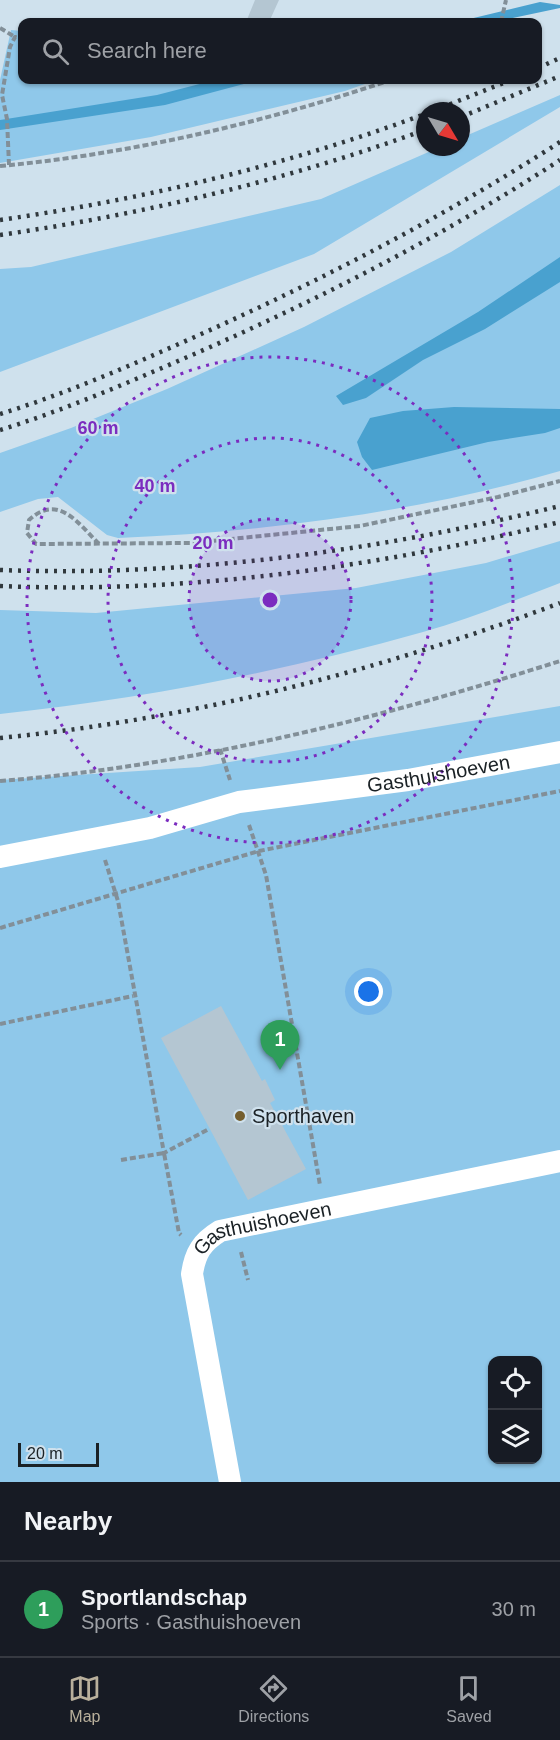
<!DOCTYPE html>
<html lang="en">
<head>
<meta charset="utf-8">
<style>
	:root { --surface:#171b24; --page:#20242c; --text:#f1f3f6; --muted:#9ea1a6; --line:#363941; --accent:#b9b09c }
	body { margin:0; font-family:Helvetica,sans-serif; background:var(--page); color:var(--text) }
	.controls { position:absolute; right:18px; bottom:18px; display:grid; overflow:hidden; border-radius:12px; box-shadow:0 2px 4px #0004 }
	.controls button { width:54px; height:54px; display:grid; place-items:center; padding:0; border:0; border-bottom:2px solid var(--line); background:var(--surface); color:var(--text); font:30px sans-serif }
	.compass { position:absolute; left:416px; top:102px; width:54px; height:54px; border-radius:50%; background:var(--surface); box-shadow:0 2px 4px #0004; rotate:128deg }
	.scale { position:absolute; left:18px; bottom:15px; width:81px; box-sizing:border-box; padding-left:6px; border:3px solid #1a2125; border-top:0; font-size:16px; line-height:21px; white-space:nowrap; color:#1a2125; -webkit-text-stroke:4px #cfe1ed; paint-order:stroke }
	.you { position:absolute; left:369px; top:992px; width:21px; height:21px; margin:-15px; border:4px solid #fff; border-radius:50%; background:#1a73e8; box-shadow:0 0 0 9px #1a73e833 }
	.badge { display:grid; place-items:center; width:39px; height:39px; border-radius:50%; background:var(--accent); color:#fff; font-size:20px; font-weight:700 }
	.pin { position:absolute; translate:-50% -50px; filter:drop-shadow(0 2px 3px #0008) }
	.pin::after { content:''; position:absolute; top:32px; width:21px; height:18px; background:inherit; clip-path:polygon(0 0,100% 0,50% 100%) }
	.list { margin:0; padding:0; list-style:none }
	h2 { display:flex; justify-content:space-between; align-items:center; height:78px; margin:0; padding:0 24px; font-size:26px }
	h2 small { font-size:20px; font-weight:400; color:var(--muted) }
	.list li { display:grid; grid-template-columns:39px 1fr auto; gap:18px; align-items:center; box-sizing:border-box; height:96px; padding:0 24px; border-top:2px solid var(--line) }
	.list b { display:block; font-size:22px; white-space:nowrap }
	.list p { margin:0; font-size:20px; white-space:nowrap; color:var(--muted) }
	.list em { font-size:20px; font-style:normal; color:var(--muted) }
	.icon { flex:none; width:33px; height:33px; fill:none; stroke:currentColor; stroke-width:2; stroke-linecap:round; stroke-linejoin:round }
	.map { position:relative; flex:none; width:560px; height:1482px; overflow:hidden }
	.search { position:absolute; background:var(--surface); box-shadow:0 2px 4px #0004; left:18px; right:18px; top:18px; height:66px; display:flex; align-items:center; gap:15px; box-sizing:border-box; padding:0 21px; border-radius:12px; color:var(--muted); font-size:22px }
	.sheet { height:174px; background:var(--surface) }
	nav { display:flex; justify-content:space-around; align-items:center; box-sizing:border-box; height:84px; border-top:2px solid var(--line); background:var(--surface); font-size:16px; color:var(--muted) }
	nav a { display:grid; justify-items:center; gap:3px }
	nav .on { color:var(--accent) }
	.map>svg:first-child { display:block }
	.green { fill:#8fc8ea; fill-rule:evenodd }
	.water { fill:#49a1cf }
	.building { fill:#b4c6d2 }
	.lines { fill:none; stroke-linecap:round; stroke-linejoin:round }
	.path { stroke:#828f98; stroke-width:4; stroke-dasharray:6 3; stroke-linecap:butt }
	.street { stroke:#fff; stroke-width:22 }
	.rail { stroke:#30383d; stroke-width:4.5; stroke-dasharray:3 6; stroke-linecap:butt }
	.ring { fill:none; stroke:#7b2cbf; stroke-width:3; stroke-dasharray:3 6 }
	.poi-dot { fill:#745e2e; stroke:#cfe1ed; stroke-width:2 }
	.labels { text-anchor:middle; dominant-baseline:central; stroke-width:4.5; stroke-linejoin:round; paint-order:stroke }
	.street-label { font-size:20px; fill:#1a2125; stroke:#cfe1ed }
	.poi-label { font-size:20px; fill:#1a2125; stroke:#cfe1ed; text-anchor:start }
	.centre { fill:#7b2cbf; stroke:#cfe1ed; stroke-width:3 }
	.ring-label { font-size:18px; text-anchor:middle; font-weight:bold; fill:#7b2cbf; stroke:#cfe1ed; stroke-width:4.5; stroke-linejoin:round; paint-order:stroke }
</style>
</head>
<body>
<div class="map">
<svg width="560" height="1482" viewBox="0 0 560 1482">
	<rect width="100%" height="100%" fill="#cfe1ed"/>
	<path class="green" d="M11,30L22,31V80H376L345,91L151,137L0,163V80Z
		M560,95V107L314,254L0,372V269L31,267L321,199L440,147H461V138Z
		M560,185V471C417,512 267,532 118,538L107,535L58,497L38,499L0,512V453L71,428L167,389L304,327L451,252Z
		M560,541V583C515,600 469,619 423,632C285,671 143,699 0,714V610L96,613L356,588L486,563Z
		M560,706V1482H0V780L200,767ZM492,1360H538V1460H492Z"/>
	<path class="water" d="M540,2L560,5V8L494,22H457Z
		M215,80H259L165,105L0,130V120L157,95Z
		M560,257V282L485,329L423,360L366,398L343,405L336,396L478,312Z
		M454,407L560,409V428L545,433L488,442L372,470L362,457L357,442L370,418L403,411Z"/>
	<path class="building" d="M255,0H279L269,22H246Z
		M221,1006L262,1081L265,1079L275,1100L270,1103L306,1169L248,1200L161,1038Z"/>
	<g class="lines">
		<path class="path" d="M501,22L506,0
			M0,28L15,37
			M9,165L7,119L2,95L10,47L15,37L22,39
			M0,166C132,154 265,122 391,80
			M99,544C78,523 58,493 29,520L27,533L36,544L191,543L360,526L498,497L560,481
			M220,749L230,780
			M0,781C191,766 378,719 560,661
			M249,825L266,875L320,1185
			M105,860L118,901L164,1153L209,1129
			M0,928L259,851L560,791
			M0,1024L133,996
			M121,1160L164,1153L179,1233L181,1235
			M241,1252L248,1280"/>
		<g class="street">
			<path id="s1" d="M0,857L150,828L239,802L408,780L560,752"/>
			<path id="s2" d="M230,1482L192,1274C195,1253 202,1242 220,1231L560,1161"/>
		</g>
		<path class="rail" d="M538,68L560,58
			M433,111L511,80
			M461,117L560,76
			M0,220C145,199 288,165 425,114
			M0,235C145,214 287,180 425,130
			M0,414C68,393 134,364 199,335C324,279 445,216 560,142
			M0,430C68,409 134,380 199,352C324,297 446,234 560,160
			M0,570C189,577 377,551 560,506
			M0,586C188,594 378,567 560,522
			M0,738C193,719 379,671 560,603"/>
	</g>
	<circle cx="270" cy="600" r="81" fill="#7b2cbf" fill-opacity=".12"/>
	<g class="ring">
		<circle cx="270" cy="600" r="81"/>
		<circle cx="270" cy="600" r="162"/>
		<circle cx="270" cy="600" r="243"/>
	</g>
	<circle class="poi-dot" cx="240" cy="1116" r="6"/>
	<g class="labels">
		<g class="street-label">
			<text stroke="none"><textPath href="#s1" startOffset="447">Gasthuishoeven</textPath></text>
			<text stroke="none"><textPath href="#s2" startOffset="306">Gasthuishoeven</textPath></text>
		</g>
		<g class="poi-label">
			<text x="252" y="1116">Sporthaven</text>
		</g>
	</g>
	<circle cx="270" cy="600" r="9" class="centre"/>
	<g class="ring-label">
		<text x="98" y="434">60 m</text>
		<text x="155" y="492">40 m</text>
		<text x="213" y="549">20 m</text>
	</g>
</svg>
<div class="controls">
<button><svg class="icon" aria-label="locate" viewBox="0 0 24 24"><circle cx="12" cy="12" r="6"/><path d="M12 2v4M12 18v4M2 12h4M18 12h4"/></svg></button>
<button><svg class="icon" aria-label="layers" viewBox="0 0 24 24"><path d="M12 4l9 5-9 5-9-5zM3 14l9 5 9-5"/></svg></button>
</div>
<svg class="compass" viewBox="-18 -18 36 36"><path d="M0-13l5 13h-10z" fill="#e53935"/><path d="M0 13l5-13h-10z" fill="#9ea1a6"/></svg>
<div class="scale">20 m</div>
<div class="you"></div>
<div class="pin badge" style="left:280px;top:1070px;background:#2e9e5b">1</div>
<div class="search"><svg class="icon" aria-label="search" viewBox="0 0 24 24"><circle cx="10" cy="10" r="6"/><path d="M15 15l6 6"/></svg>Search here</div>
</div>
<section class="sheet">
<h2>Nearby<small></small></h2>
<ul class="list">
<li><span class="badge" style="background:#2e9e5b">1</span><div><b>Sportlandschap</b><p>Sports · Gasthuishoeven</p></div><em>30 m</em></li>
</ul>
</section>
<nav>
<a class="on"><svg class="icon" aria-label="map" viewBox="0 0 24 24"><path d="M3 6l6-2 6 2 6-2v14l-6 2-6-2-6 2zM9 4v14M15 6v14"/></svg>Map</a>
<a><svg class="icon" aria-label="directions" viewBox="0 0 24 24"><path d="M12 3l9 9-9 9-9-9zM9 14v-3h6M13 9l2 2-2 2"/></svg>Directions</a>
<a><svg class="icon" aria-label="saved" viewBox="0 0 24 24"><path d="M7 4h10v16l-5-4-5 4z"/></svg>Saved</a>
</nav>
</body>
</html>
